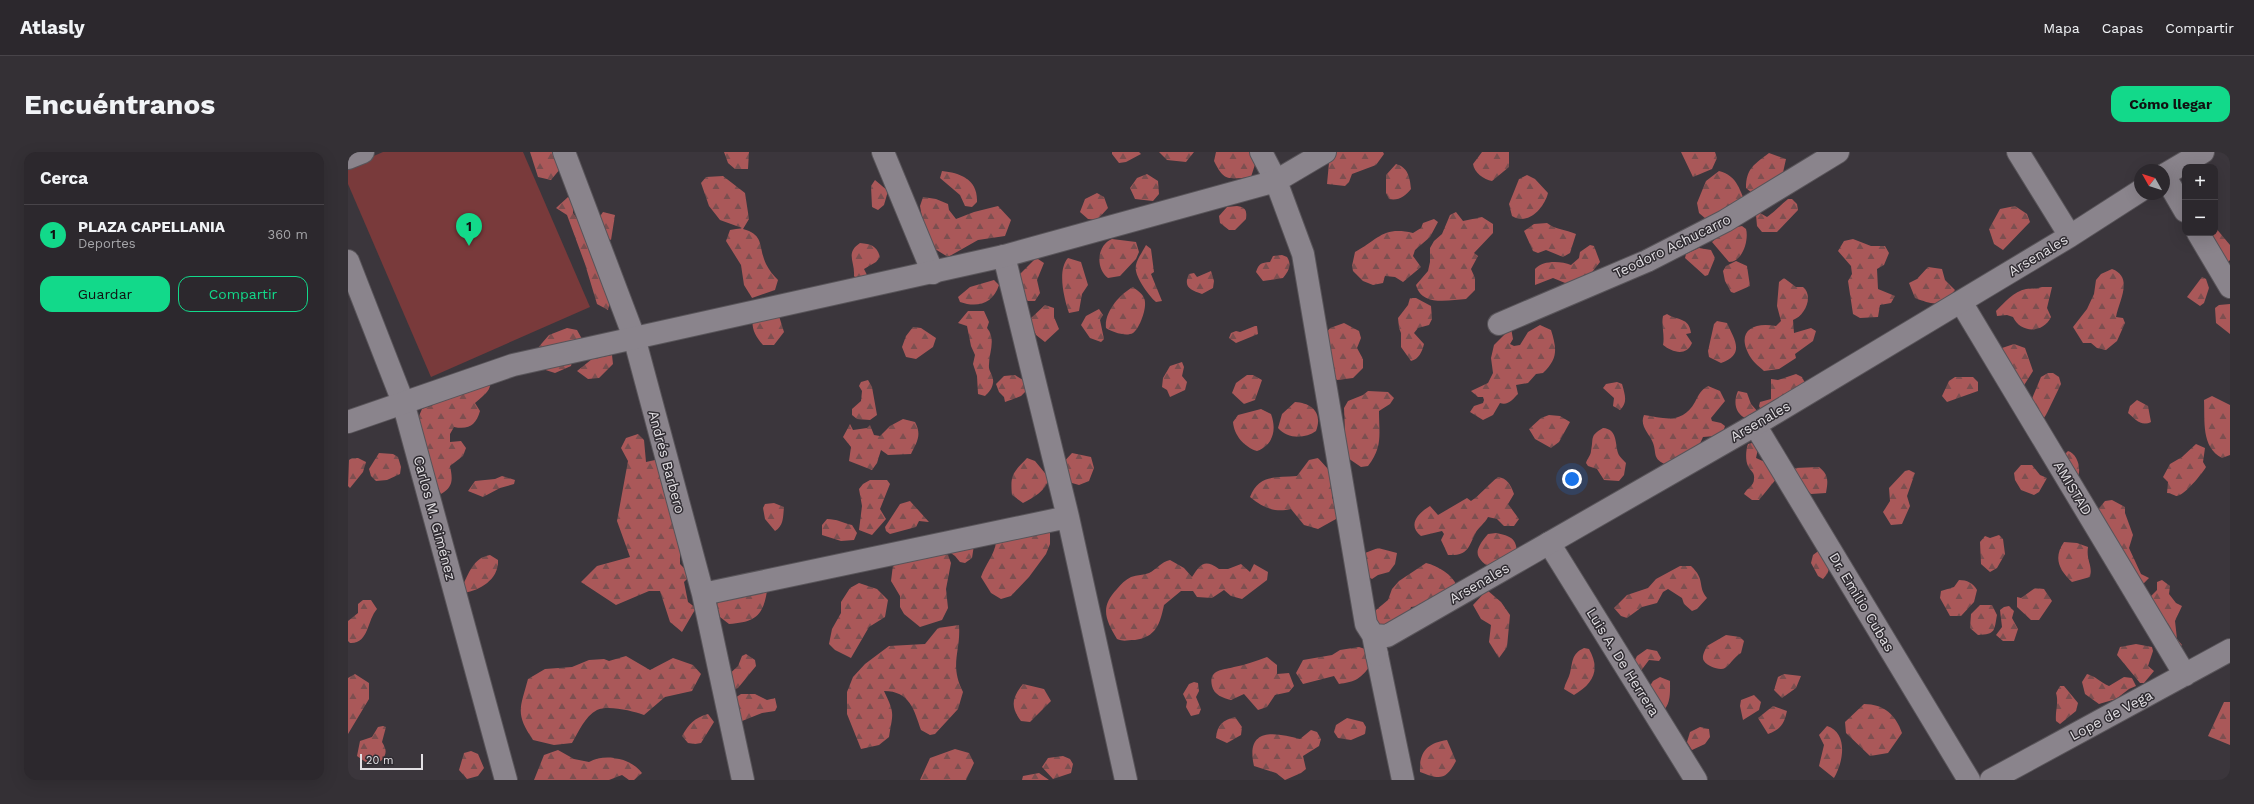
<!DOCTYPE html>
<html lang="es">
<head>
<meta charset="utf-8">
<style>
	:root { --surface:#2c282d; --page:#343035; --text:#f1f3f6; --muted:#a6a6aa; --line:#484449; --accent:#12d98a }
	body { margin:0; font-family:"Work Sans",sans-serif; background:var(--page); color:var(--text) }
	.controls { position:absolute; right:12px; top:12px; display:grid; overflow:hidden; border-radius:8px; box-shadow:0 4px 16px #0002 }
	.controls button { width:36px; height:36px; display:grid; place-items:center; padding:0; border:0; border-bottom:1px solid var(--line); background:var(--surface); color:var(--text); font:20px sans-serif }
	.compass { position:absolute; left:1786px; top:12px; width:36px; height:36px; border-radius:50%; background:var(--surface); box-shadow:0 4px 16px #0002; rotate:309deg }
	.scale { position:absolute; left:12px; bottom:10px; width:63px; box-sizing:border-box; padding-left:4px; border:2px solid #e3e0e4; border-top:0; font-size:11px; line-height:14px; white-space:nowrap; color:#e3e0e4; -webkit-text-stroke:3px #302c32; paint-order:stroke }
	.you { position:absolute; left:1224px; top:327px; width:14px; height:14px; margin:-10px; border:3px solid #fff; border-radius:50%; background:#1a73e8; box-shadow:0 0 0 6px #1a73e833 }
	.badge { display:grid; place-items:center; width:26px; height:26px; border-radius:50%; background:var(--accent); color:#111; font-size:13px; font-weight:700 }
	.pin { position:absolute; translate:-50% -33px; filter:drop-shadow(0 1px 2px #0008) }
	.pin::after { content:''; position:absolute; top:21px; width:14px; height:12px; background:inherit; clip-path:polygon(0 0,100% 0,50% 100%) }
	.list { margin:0; padding:0; list-style:none }
	h2 { display:flex; justify-content:space-between; align-items:center; height:52px; margin:0; padding:0 16px; font-size:17px }
	h2 small { font-size:13px; font-weight:400; color:var(--muted) }
	.list li { display:grid; grid-template-columns:26px 1fr auto; gap:12px; align-items:center; box-sizing:border-box; height:60px; padding:0 16px; border-top:1px solid var(--line) }
	.list b { display:block; font-size:15px; white-space:nowrap }
	.list p { margin:0; font-size:13px; white-space:nowrap; color:var(--muted) }
	.list em { font-size:13px; font-style:normal; color:var(--muted) }
	.actions { display:flex; gap:8px; padding:12px 16px }
	.actions a { flex:1; padding:9px 0; border:1px solid var(--accent); border-radius:12px; text-align:center; font-size:14px; color:var(--accent) }
	.actions .main { background:var(--accent); color:#111 }
	.map { position:relative; flex:none; width:1882px; height:628px; overflow:hidden; border-radius:12px }
	header { display:flex; align-items:center; gap:24px; box-sizing:border-box; height:56px; padding:0 20px; background:var(--surface); border-bottom:1px solid var(--line) }
	header strong { font-size:19px }
	nav { display:flex; gap:22px; margin-inline-start:auto; font-size:14px }
	.intro { display:flex; align-items:center; justify-content:space-between; box-sizing:border-box; height:96px; padding:0 24px }
	h1 { margin:0; font-size:28px }
	.button { padding:10px 18px; border-radius:12px; background:var(--accent); color:#111; font-size:14px; font-weight:700 }
	main { display:flex; gap:24px; padding:0 24px }
	aside { flex:1; background:var(--surface); border-radius:12px; box-shadow:0 4px 16px #0002 }
	.map>svg:first-child { display:block }
	.green { fill:#793a3b }
	.forest { fill:url(#forest-firs) }
	.lines { fill:none; stroke-linecap:round; stroke-linejoin:round }
	.street-casing { stroke:#585459; stroke-width:24 }
	.secondary-casing { stroke:#585459; stroke-width:24 }
	.street { stroke:#8a848c; stroke-width:22 }
	.secondary { stroke:#8a848c; stroke-width:22 }
	.labels { text-anchor:middle; dominant-baseline:central; stroke-width:3; stroke-linejoin:round; paint-order:stroke }
	.street-label { font-size:14px; fill:#e3e0e4; stroke:#302c32 }
</style>
</head>
<body>
<header>
<strong>Atlasly</strong>
<nav><a>Mapa</a><a>Capas</a><a>Compartir</a></nav>
</header>
<div class="intro"><h1>Encuéntranos</h1><a class="button">Cómo llegar</a></div>
<main>
<aside>
<h2>Cerca<small></small></h2>
<ul class="list">
<li><span class="badge">1</span><div><b>PLAZA CAPELLANIA</b><p>Deportes</p></div><em>360 m</em></li>
</ul>
<div class="actions"><a class="main">Guardar</a><a>Compartir</a></div>
</aside>
<div class="map">
<svg width="1882" height="628" viewBox="0 0 1882 628">
	<defs>
		<pattern id="forest-firs" width="22" height="20" patternUnits="userSpaceOnUse"><rect width="22" height="20" fill="#aa5859"/><path d="M5 1l3.5 6h-7zM16 11l3.5 6h-7z" fill="#7c4f50"/></pattern>
	</defs>
	<rect width="100%" height="100%" fill="#3b363c"/>
	<path class="green" d="M35,0H175L242,155L83,225L0,32V15Z"/>
	<path class="forest" d="M182,0H208L212,17L203,28L190,25Z
		M376,0H401L400,17H387L380,11Z
		M764,0H791L793,2L778,10L771,11L764,2Z
		M811,0H846L838,10L819,8Z
		M868,0H909L910,3L903,25C881,27 876,30 866,9Z
		M982,0H1035L1036,2L1028,13L1004,22L1001,30L997,34L979,32Z
		M1134,0H1161V15L1144,29C1136,28 1126,20 1125,12Z
		M1333,0H1367L1369,6L1364,17L1345,25Z
		M1421,1L1438,7L1434,25L1404,41L1398,36C1398,16 1407,12 1421,1Z
		M1048,12C1060,15 1062,26 1063,37C1057,44 1051,49 1041,47L1038,41V23Z
		M594,19C612,21 630,27 629,50L624,55L617,54L612,43L592,26Z
		M1371,19C1390,24 1392,39 1399,55L1358,67L1351,61L1349,51L1358,29Z
		M799,22L810,29L811,42L805,49L787,47L782,36L789,26Z
		M1179,23L1187,27L1200,41C1196,57 1179,74 1164,64L1161,52L1171,27Z
		M375,24L397,41L401,67L395,77C417,83 410,95 418,112C421,118 425,123 430,128L427,138L404,146L396,133L393,113L378,89L382,78L394,76L372,68L361,54L353,31L358,25Z
		M527,28L540,39L536,53L530,58L524,55L523,34Z
		M749,41L756,45L760,56L749,68L740,67L732,60L737,47Z
		M220,45L225,50V61L240,83L262,149L260,158L249,152L237,112L219,63L208,56Z
		M575,45L588,47L600,52L601,58L608,67L626,60L650,54L663,68L657,84L630,88L600,105L579,92L572,54Z
		M1440,47H1444L1449,52L1450,58L1429,80H1414L1409,74L1408,63L1412,61L1419,65C1423,63 1435,51 1440,47Z
		M889,54C898,55 899,59 898,67L887,78H881L872,71L871,64L879,55Z
		M1667,54L1679,62L1682,70L1655,98L1646,92L1641,77L1652,57Z
		M255,60L267,63L263,88L253,82L248,70Z
		M1108,60L1115,69L1134,65L1145,72V81L1126,101L1130,104L1123,117L1127,126V138L1118,147C1101,148 1074,155 1068,133L1080,119L1082,110V96L1086,89L1094,82L1102,63Z
		M1086,67L1090,70L1082,85L1067,98L1065,104L1073,115L1055,130L1047,125L1037,124L1035,131L1025,133L1015,129L1005,119L1004,114L1007,100C1031,87 1035,74 1065,81L1073,76L1075,71Z
		M1199,71C1208,78 1217,77 1228,82L1222,101L1215,105L1198,98L1190,101L1185,99L1176,79L1186,72Z
		M1394,74L1398,77C1401,87 1395,110 1381,110L1364,90L1379,77Z
		M1867,75L1882,93V108L1880,110L1858,81H1867Z
		M764,87L788,90L791,100L788,107L772,124L760,126C747,116 749,93 764,87Z
		M1505,87L1523,94H1537L1541,101L1536,113L1529,117L1530,137L1547,144L1543,151L1532,153L1530,165L1512,166L1505,162L1500,129L1504,122L1503,114L1490,99L1496,89Z
		M512,91C523,92 529,94 532,105L528,110L516,117L520,125L510,129L506,124C507,109 497,101 512,91Z
		M798,93L803,97L806,120L803,122L814,149L808,150C801,144 785,123 788,113C789,107 795,99 798,93Z
		M1242,93L1246,94L1252,110L1241,124L1222,133L1205,126L1187,133V117C1195,108 1213,109 1223,113L1231,106L1232,100Z
		M1351,96L1363,98L1367,106L1360,123L1357,124L1337,106L1338,102Z
		M684,103L696,111L689,128L692,141L687,149H680L672,144L669,125L686,108Z
		M934,103L939,105C944,113 941,119 935,126L915,129L908,120C911,111 913,111 922,110L925,104Z
		M720,106L733,110L740,133L734,142L731,159L721,161C716,146 709,118 720,106Z
		M1388,109L1399,114L1402,134L1386,141L1383,140L1377,129L1375,119L1378,114Z
		M1580,115L1594,117L1597,128L1607,138C1593,156 1586,153 1567,146L1561,131L1569,127Z
		M1764,117C1786,125 1771,149 1768,165L1775,166L1777,171L1769,189L1758,198L1749,196L1743,191H1735L1725,175L1739,157L1746,142L1748,128L1753,122Z
		M863,119L866,129L865,136L854,142C842,138 835,135 841,122L846,121L849,125Z
		M1854,125L1858,127L1861,136L1856,151L1852,154L1839,145Z
		M1436,126L1448,135H1455C1466,144 1457,164 1445,168L1446,181L1463,176L1468,179L1465,189L1447,202L1448,206L1431,217L1416,219C1412,215 1406,211 1403,206C1387,181 1403,169 1428,174L1433,169L1429,154L1431,130Z
		M646,128L651,133C645,152 629,156 612,150L610,145L622,135Z
		M785,135C790,139 794,141 796,146C800,154 792,176 785,181C778,185 764,180 758,176C756,160 772,142 785,135Z
		M1694,135H1704L1699,156L1703,165C1695,182 1672,181 1665,165L1659,163L1649,164L1648,159C1656,151 1666,139 1678,137C1684,136 1688,137 1694,135Z
		M1062,146H1068L1083,154L1084,167L1081,173L1070,176L1066,181L1076,192C1074,200 1071,207 1063,209L1053,195V181L1051,176L1050,166L1060,153Z
		M1882,152V182L1868,171L1867,156L1871,153Z
		M697,153L706,156V165L711,177L697,190L688,183L681,168Z
		M751,157L755,163L752,168L756,187L753,190L742,186L733,173L738,164Z
		M620,159H636L641,170L639,176C649,188 640,202 641,216C642,221 646,225 645,231C644,237 641,240 637,244L630,242L629,224L625,212L627,203L623,194L619,174L610,171Z
		M405,162L431,164L436,180L426,193H415C406,182 403,176 405,162Z
		M1319,162C1330,169 1341,165 1343,181L1338,182L1344,191C1338,205 1324,200 1315,193C1317,183 1313,173 1315,164Z
		M1369,169L1379,171C1386,187 1398,202 1373,211L1361,205L1360,199L1366,172Z
		M996,171L1011,179L1013,186L1009,196L1015,207V216L1005,226L989,228L985,223L978,181L982,176Z
		M1192,173L1203,178C1209,197 1210,207 1195,221L1188,222L1180,231L1168,233L1170,242C1165,247 1160,254 1152,251L1145,263L1135,268L1122,260L1126,254L1135,251L1136,248L1135,245H1130L1123,239L1140,231L1145,221L1143,206L1146,193L1163,176L1165,187L1162,192L1166,194L1172,193L1180,180Z
		M907,174H909L910,182L888,191L881,186L883,181L888,179L892,180Z
		M565,175L573,176L588,186L585,195L568,207L558,205L554,195L558,184Z
		M219,176L229,178L234,187L225,205L223,214L207,221L188,215V198L201,183Z
		M1666,192L1677,196L1685,219L1673,238L1649,209L1654,196Z
		M264,203L265,212L251,226L240,227L229,219L244,207Z
		M834,210L836,215L834,224L839,230L837,238L822,245L819,238L814,235L815,226L822,214Z
		M127,214L142,218C144,238 142,238 127,251L132,259C128,273 121,278 106,275L102,282V290L113,289L118,296L115,304L102,314C105,328 105,335 93,342L74,302L68,271L74,257L85,253L84,243L113,219Z
		M1700,221H1705L1711,225L1713,232L1698,263L1691,273L1683,249L1693,225Z
		M1448,222L1454,225L1457,231L1413,258L1411,254L1412,250L1423,247V227L1430,228Z
		M667,223L675,228L678,239L673,244L657,250L656,245L651,240L648,232L656,224Z
		M899,223H905L914,228L907,248L896,252L884,241L888,231Z
		M1607,225H1625L1630,230V239L1599,250L1594,244L1601,229Z
		M520,228L524,235L529,263L522,268L509,267L504,263V257L513,249L514,239L511,234L513,230Z
		M1269,230L1274,232C1277,243 1280,250 1272,258L1265,254L1266,246L1255,236L1258,232Z
		M1360,234L1372,239L1377,249L1363,266L1364,269L1373,271L1377,274L1375,280L1367,284L1355,285L1350,296L1319,313C1304,307 1309,302 1305,291C1302,282 1291,274 1296,263C1316,266 1334,273 1347,250C1351,242 1353,238 1360,234Z
		M1020,239L1040,240L1046,246L1042,252L1031,259C1031,282 1035,295 1020,314L1013,315L994,302L992,290L997,281L996,256L1000,249L1015,243Z
		M1390,239L1399,241L1403,252L1410,260L1399,267C1387,262 1385,250 1390,239Z
		M1864,244L1882,253V303L1874,306C1853,295 1857,269 1856,248Z
		M1789,248L1800,254L1803,270C1793,275 1787,267 1780,261L1782,254Z
		M947,250C964,251 975,261 968,279C957,287 939,287 930,276L934,262Z
		M913,257L923,262C929,278 925,293 909,299C896,295 886,283 885,270L890,263Z
		M1201,263L1212,264L1222,270L1211,290L1203,296L1187,287L1181,277L1193,266Z
		M555,267L567,270C574,283 569,290 563,302L540,303L533,298L529,311L524,318L501,309L503,295L495,285L502,272L505,278L519,276L522,273L526,283L532,284L542,274Z
		M1255,276C1269,277 1267,290 1270,301C1271,304 1275,308 1278,311L1276,323L1271,329L1256,328L1249,317L1240,314L1238,311C1239,307 1243,303 1243,299C1246,286 1241,284 1255,276Z
		M290,282L296,288L298,310L307,308L314,317L332,392V412L339,419L340,426L336,430L340,450L348,456L334,480L322,470L312,439H301L268,453L233,430L249,414L282,405L269,369L280,309L273,296L278,286Z
		M1404,291L1409,292L1410,297L1408,306L1419,311L1429,326L1411,348H1404L1396,342C1399,336 1406,334 1406,327C1407,320 1402,319 1400,314C1397,308 1398,297 1400,292Z
		M1848,292L1857,296L1855,310L1858,315C1854,322 1835,345 1828,344C1825,343 1823,341 1819,341L1820,330L1815,325L1822,312L1834,305Z
		M1720,299C1730,302 1734,318 1729,327L1716,303Z
		M31,301L45,302L50,305L53,315L52,322L39,328L28,329L23,324L21,317Z
		M724,301L743,305L746,316L741,329L731,333L717,329L713,313Z
		M4,306H10L18,310L15,320L2,336L0,334L1,308Z
		M679,306L687,309L701,326C698,339 685,346 675,351L664,343C662,322 665,321 679,306Z
		M970,306L990,328L985,335L984,346L994,357L988,367L970,377L956,373L943,357C927,361 915,356 902,345C911,322 927,326 949,324L961,308Z
		M1673,313H1684L1692,323L1699,326L1691,340L1686,343L1673,338L1667,328L1666,321Z
		M1471,315C1481,323 1480,329 1478,341L1463,342L1448,328L1445,323L1447,316Z
		M1561,318L1567,321L1559,344L1562,354L1554,372L1543,373L1535,360L1542,349L1541,336L1557,319Z
		M154,324L167,328L166,332L152,336L135,345L120,339L127,329L147,327Z
		M1150,325C1159,326 1163,333 1166,342L1160,352L1171,367L1166,374H1156L1149,367L1140,365C1137,371 1131,375 1128,380C1120,396 1120,404 1100,403L1093,388L1096,382L1094,379L1073,384C1059,373 1070,361 1082,354L1090,363L1119,346L1123,349C1131,344 1141,332 1150,325Z
		M522,328H539L542,332L532,357L538,367L524,383L511,378L514,354L511,337L515,332Z
		M1764,348L1777,355V361L1785,383L1781,396L1793,422L1801,426L1791,436L1748,360L1757,349Z
		M562,349L581,370L571,369L568,375L542,382L538,379L537,375L552,352Z
		M426,351L436,355C435,364 436,374 427,379L417,367L415,356L417,352Z
		M479,367C489,367 495,371 504,373L509,381L506,388L493,389L474,383V373Z
		M702,379V392L698,402L681,425L663,444L653,447L643,441L633,425C637,413 647,402 648,390Z
		M1148,381C1168,385 1169,389 1169,408L1148,421C1129,406 1122,403 1140,382Z
		M1651,383L1655,387L1657,402L1649,416L1642,420L1633,412L1632,390L1637,384L1642,386Z
		M1716,390L1729,391L1740,395C1738,409 1745,413 1742,425L1724,430C1711,418 1705,406 1716,390Z
		M626,393L624,406L617,411L612,410L607,404L593,394Z
		M584,394L600,403L603,411L598,437L600,456L594,468L572,475L556,462L552,455V444L543,429L545,413L557,399Z
		M1030,396L1049,401L1047,412L1041,420L1030,423L1024,427L1016,422L1017,401Z
		M1473,397C1479,408 1486,417 1475,427L1470,424L1463,411L1465,403Z
		M142,403L150,408C151,427 133,438 116,441L114,435C121,421 125,406 142,403Z
		M822,408L836,416L844,425C852,413 856,406 871,417H880L893,412L902,420L906,412L920,420L919,428L894,447L883,444L876,438L864,446L849,445L845,439H833L816,453C812,472 808,485 787,488C779,488 776,490 769,487C757,467 752,455 769,437C773,432 777,428 783,425C789,423 796,423 801,421C809,417 813,410 822,408Z
		M1078,411C1090,414 1104,422 1109,434L1071,454L1063,455L1055,480L1031,472L1027,467L1028,458L1040,448L1044,437L1051,429Z
		M1332,414H1343C1358,428 1349,434 1359,446L1349,457L1344,459L1336,452L1334,446L1320,437L1315,440L1309,451L1294,455L1279,466L1273,464L1266,456L1279,443L1300,436L1308,427Z
		M1611,428C1619,428 1625,431 1629,438L1626,450L1613,464H1602L1592,446L1593,439L1606,435Z
		M1814,428L1822,434L1821,442L1828,451L1834,454L1827,469L1829,487L1834,493L1828,498L1802,445L1809,438V430Z
		M511,431L529,437L540,448L537,465L521,475L503,506L487,498L481,492L484,477L493,461V450L502,436Z
		M1687,436L1696,437L1704,449L1691,468H1683L1669,455V445L1673,446Z
		M1139,438L1153,450L1162,463L1159,495L1151,506L1141,490L1143,473L1133,467L1125,453Z
		M419,439C415,465 406,470 381,472L372,465L369,454L370,445Z
		M15,448H23L29,457C19,468 21,492 2,491L0,489V469L10,461V452Z
		M1632,453H1644L1649,463C1646,479 1648,482 1630,483L1622,476L1623,462Z
		M1661,454L1666,459L1664,466L1670,477L1666,489H1655L1648,483L1654,475L1652,458L1656,455Z
		M611,473C613,500 601,512 615,540L610,557L587,582L582,583L573,578C566,558 562,539 536,539C547,562 545,560 541,585L531,593L513,597L499,562V540L505,525L517,512L541,494L577,492L590,476Z
		M1378,483L1392,485L1396,489L1393,501C1386,505 1381,514 1377,516C1372,519 1359,514 1356,509C1353,505 1357,498 1359,494Z
		M1788,492L1804,495L1805,499L1800,514L1806,519L1796,531H1792L1769,503L1772,495Z
		M1011,495L1017,497L1021,515C1012,528 1005,530 991,532L986,524L955,532L948,521L955,508L984,503L992,498Z
		M1236,496L1241,497C1253,518 1245,532 1226,543L1216,537C1217,531 1221,526 1222,521C1225,510 1223,502 1236,496Z
		M1299,497L1309,499L1313,506L1311,509L1301,508L1292,520L1286,510L1289,504Z
		M398,502L407,508L408,514L390,536L383,539L376,527L390,514L394,504Z
		M278,504L302,518L325,506L345,513L353,522L344,539L317,545L296,563C284,559 261,553 249,558C237,564 230,581 224,591L206,593L185,588C167,561 172,557 180,527L197,517L224,515L241,508L256,507L261,509Z
		M919,505L929,513V522L941,521L946,534L941,540L927,543L919,555L910,558L896,542L883,548C875,546 866,543 864,534C860,517 876,518 886,515C897,513 908,509 919,505Z
		M7,522L21,531V547L0,582V526Z
		M1436,522L1453,524L1448,536L1434,546L1426,538L1430,525Z
		M1739,522C1747,524 1752,530 1761,534L1776,525L1784,526L1788,534L1781,537L1768,547L1751,552L1737,542L1734,530Z
		M1312,525L1322,529C1322,541 1323,552 1314,560L1300,537L1305,529Z
		M846,530L850,531L851,539L848,545L853,557L851,562L843,564L838,555L839,550L835,542L841,532Z
		M675,532L696,537L703,549L682,570L673,569C662,554 664,546 675,532Z
		M1712,534H1716L1730,551L1728,559L1712,572L1708,569C1707,558 1711,551 1708,541Z
		M393,542H407L419,548L427,546L429,555L427,559L414,561L394,569L387,546Z
		M1406,543L1413,550L1411,558L1395,568L1392,554L1393,548Z
		M1876,550H1882V593L1860,584Z
		M1516,552C1536,552 1548,563 1554,581L1540,601L1522,604L1498,581L1497,570Z
		M1425,554L1439,559C1436,572 1433,577 1420,582L1410,566Z
		M360,562L366,570L353,591L347,592L340,591L334,584C341,572 346,566 360,562Z
		M887,565L894,575L893,583L879,591L868,586C869,573 875,568 887,565Z
		M999,566L1015,570L1018,575L1017,582L1003,588L990,586L986,580L988,573Z
		M35,574L38,575L34,590C39,598 39,602 33,609L19,611L9,604L12,589L24,585L30,575Z
		M1479,574C1501,581 1495,611 1486,626L1471,614L1476,593L1471,583Z
		M1352,575L1361,577L1362,585L1357,592L1344,598L1339,590L1342,580Z
		M963,578L969,580L973,587L971,594L955,604L958,617L953,621L937,628L928,621L906,614C897,574 928,581 952,587Z
		M1099,588L1108,609C1098,628 1092,628 1072,620C1071,600 1079,591 1099,588Z
		M607,597L621,601L626,611L618,628H572L582,606Z
		M210,598L226,607L241,610C257,601 283,606 294,621L286,628H281L274,623L261,628H186L196,603Z
		M123,599L130,602L136,616L130,624L119,627L111,618L116,601Z
		M715,604L722,607L725,612L723,621L705,627L694,615L700,606Z
		M691,621L701,628H674L675,624Z"/>
	<g class="lines">
		<g class="street-casing">
			<path id="street" d="M216,0L286,185L355,442L395,628
				M535,0L585,121
				M913,0L928,29
				M0,6L15,0
				M1816,23L1837,59
				M1850,81L1882,135
				M656,104L720,365L778,628
				M0,109L55,250L158,628
				M1613,150L1837,523
				M1151,172L1299,109L1377,69L1490,0
				M1407,273L1621,628
				M1201,391L1348,628
				M355,442L720,365
				M1029,503L1055,628
				M1643,628L1882,498"/>
		</g>
		<g class="secondary-casing">
			<path id="secondary" d="M1670,0L1722,84
				M1816,23L1855,0
				M928,29L955,102L1018,472L1025,483L1029,503
				M0,270L165,213L656,104L928,29L977,0
				M1025,483L1039,484L1407,273L1722,84L1792,39"/>
		</g>
		<use href="#street" class="street"/>
		<use href="#secondary" class="secondary"/>
	</g>
	<g class="labels">
		<g class="street-label">
			<text transform="translate(1324 94) rotate(-26)">Teodoro Achucarro</text>
			<text transform="translate(1690 103) rotate(-31)">Arsenales</text>
			<text transform="translate(1412 269) rotate(-30)">Arsenales</text>
			<text transform="translate(319 310) rotate(75)">Andrés Barbero</text>
			<text transform="translate(1725 336) rotate(59)">AMISTAD</text>
			<text transform="translate(87 366) rotate(75)">Carlos M. Giménez</text>
			<text transform="translate(1131 431) rotate(-30)">Arsenales</text>
			<text transform="translate(1514 450) rotate(59)">Dr. Emilio Cubas</text>
			<text transform="translate(1275 510) rotate(58)">Luis A. De Herrera</text>
			<text transform="translate(1763 563) rotate(-28)">Lope de Vega</text>
		</g>
	</g>
</svg>
<div class="controls">
<button>+</button>
<button>−</button>
</div>
<svg class="compass" viewBox="-18 -18 36 36"><path d="M0-13l5 13h-10z" fill="#e53935"/><path d="M0 13l5-13h-10z" fill="#a6a6aa"/></svg>
<div class="scale">20 m</div>
<div class="you"></div>
<div class="pin badge" style="left:121px;top:94px">1</div>
</div>
</main>
</body>
</html>
